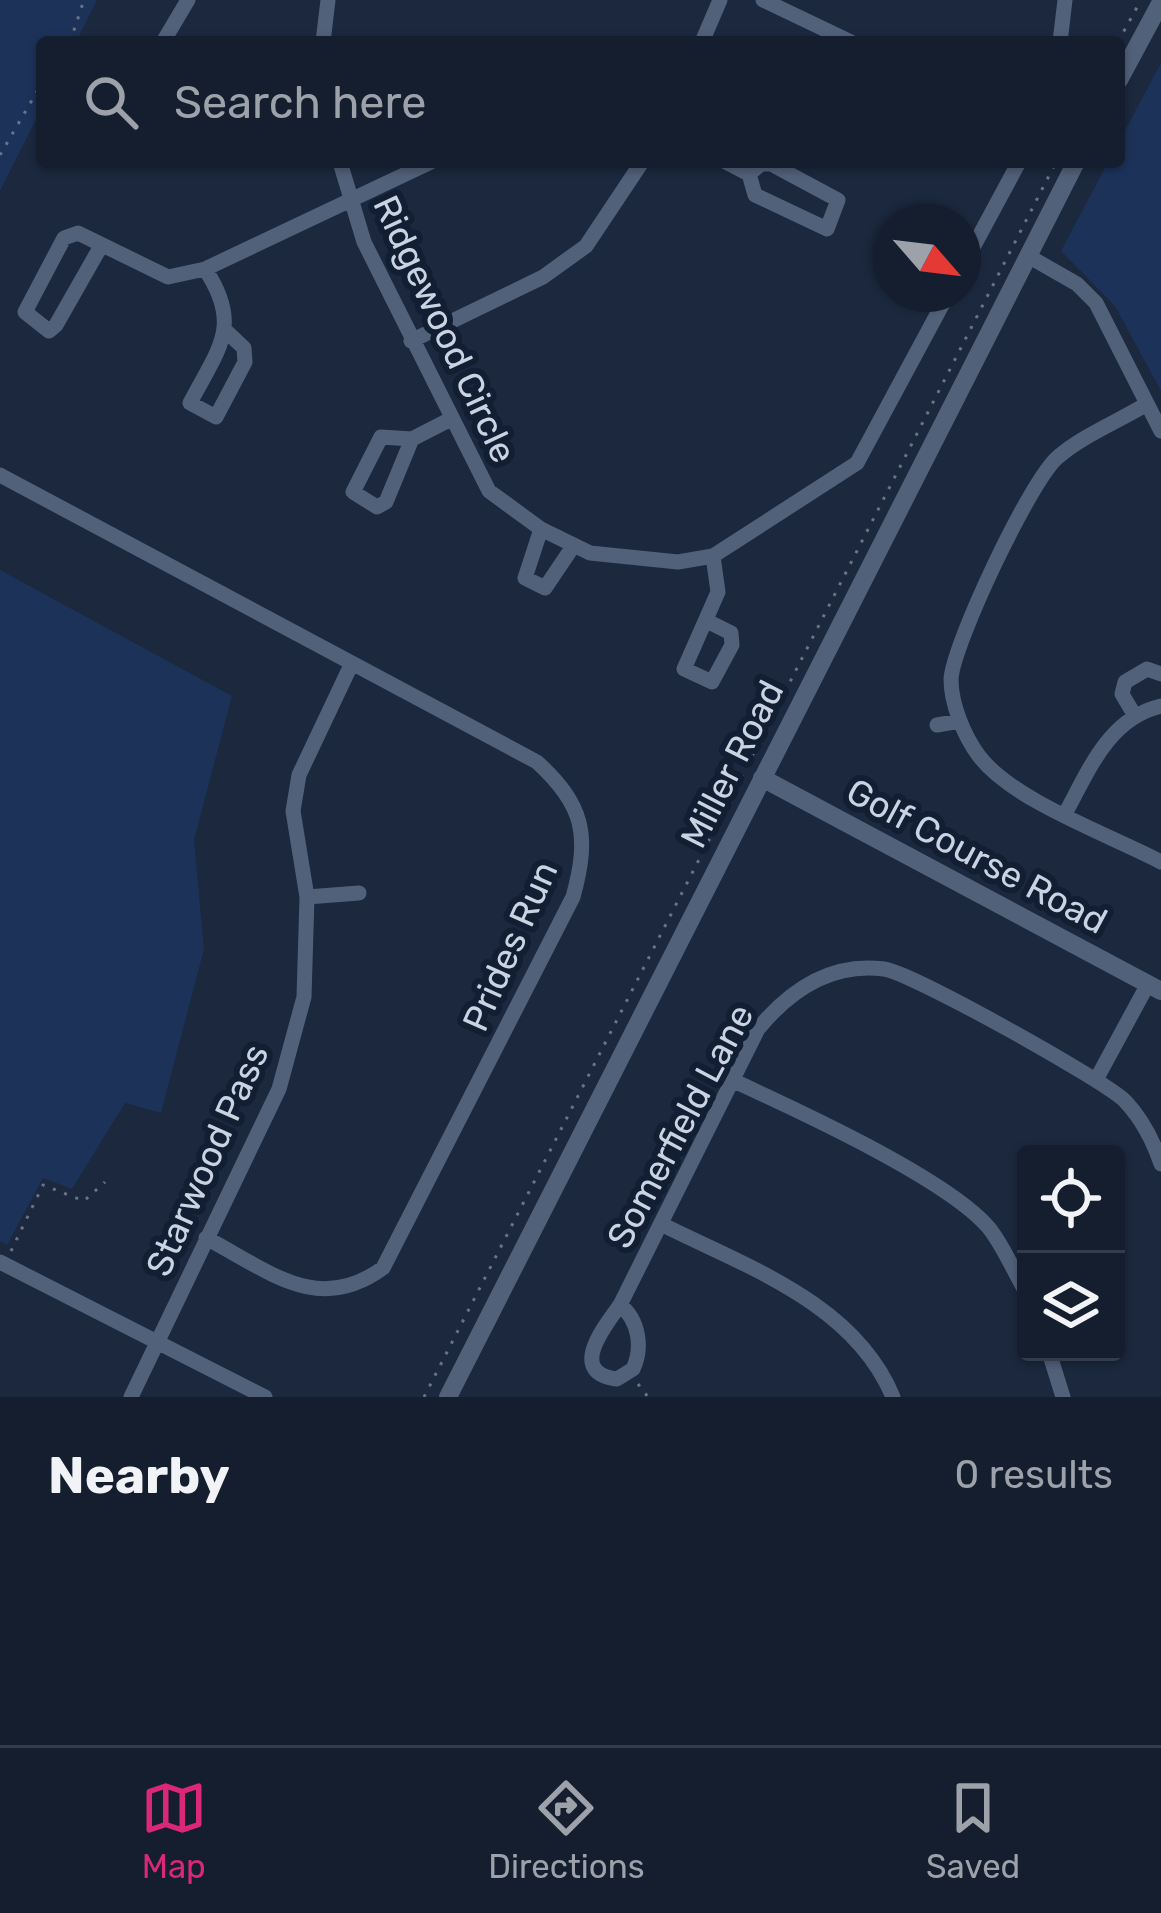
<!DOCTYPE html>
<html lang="en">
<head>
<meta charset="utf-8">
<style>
	:root { --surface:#141e2e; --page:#212b3a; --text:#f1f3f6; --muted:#9da2aa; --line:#333c4a; --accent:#db2777 }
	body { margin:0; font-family:Rubik,sans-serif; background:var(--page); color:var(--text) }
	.controls { position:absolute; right:36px; bottom:36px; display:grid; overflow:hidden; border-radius:12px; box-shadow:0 3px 9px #0004 }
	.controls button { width:108px; height:108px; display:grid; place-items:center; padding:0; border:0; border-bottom:3px solid var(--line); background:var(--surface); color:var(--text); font:60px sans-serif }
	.compass { position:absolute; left:873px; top:204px; width:108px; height:108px; border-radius:50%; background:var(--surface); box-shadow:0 3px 9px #0004; rotate:118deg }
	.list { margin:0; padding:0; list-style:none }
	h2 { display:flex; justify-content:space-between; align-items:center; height:156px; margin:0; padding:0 48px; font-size:51px }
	h2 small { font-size:39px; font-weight:400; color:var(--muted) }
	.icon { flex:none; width:66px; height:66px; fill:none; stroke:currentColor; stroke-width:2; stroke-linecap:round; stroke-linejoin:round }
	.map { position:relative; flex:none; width:1161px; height:1397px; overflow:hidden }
	.search { position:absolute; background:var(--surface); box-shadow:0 3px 9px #0004; left:36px; right:36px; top:36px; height:132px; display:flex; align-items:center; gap:30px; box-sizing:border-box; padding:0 42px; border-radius:12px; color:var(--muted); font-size:45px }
	.sheet { height:348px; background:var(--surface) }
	nav { display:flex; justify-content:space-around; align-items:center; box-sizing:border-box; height:168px; border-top:3px solid var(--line); background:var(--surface); font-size:33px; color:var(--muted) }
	nav a { display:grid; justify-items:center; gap:6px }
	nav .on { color:var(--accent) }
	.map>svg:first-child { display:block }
	.green { fill:#1c3259 }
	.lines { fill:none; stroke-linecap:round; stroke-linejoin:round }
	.path { stroke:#687386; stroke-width:3; stroke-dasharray:3 9; stroke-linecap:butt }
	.minor { stroke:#52617a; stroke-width:15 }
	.tertiary { stroke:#52617a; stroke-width:18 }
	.labels { text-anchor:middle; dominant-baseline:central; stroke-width:12; stroke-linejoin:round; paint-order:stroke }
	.street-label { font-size:36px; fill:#cad3e2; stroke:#121e33 }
</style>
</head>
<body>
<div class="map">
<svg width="1161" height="1397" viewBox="0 0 1161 1397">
	<rect width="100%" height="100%" fill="#1b283e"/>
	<path class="green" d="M0,0H97L76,42H42V108L0,191Z
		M1161,63V391L1115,306L1061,251L1108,162H1119V142Z
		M0,570L232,696L194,840L204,949L161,1113L125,1103L72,1189L43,1178L7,1245L0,1241Z"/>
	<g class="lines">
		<path class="path" d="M70,42L84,0
			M1118,42L1141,0
			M0,155L42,83
			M11,1251L43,1185L84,1201L105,1182
			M638,1384L648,1397
			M424,1397L1056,162"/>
		<path class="minor" d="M763,0L851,42
			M163,42L188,0
			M323,42L328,0
			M702,42L720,0
			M1060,42L1065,0
			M340,162L364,242L489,491L541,529L590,553L678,562L713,556L857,463L948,294
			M726,162L749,174
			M761,164H771L838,200L827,229L755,195L749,174Z
			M101,246L56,325L49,331L25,312L64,238L78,233L168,277L205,269L431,162
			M1028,256L1077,284L1096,303L1161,431
			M963,266L1019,162
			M205,269C243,326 218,349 190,403L216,417L245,362L244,348L227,332
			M411,341L543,277L586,246L642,162
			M1145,405C1117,422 1082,436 1058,457C1031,479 953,644 951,679C951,704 964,736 979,756C1013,801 1110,835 1161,862
			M412,439L386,502L377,507L353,492L381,437L412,439L451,419
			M0,475L537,762C584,805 590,835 573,897L383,1268C317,1316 268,1270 206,1238
			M541,529L525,578L545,588L574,545
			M707,621L731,633L732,645L712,682L684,669L718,592L713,556
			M1135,716L1122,694L1125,682L1147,669L1161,674
			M937,725L960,721
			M1066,812C1089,770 1109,718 1161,706
			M307,897L359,893
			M1097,1078L1148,984
			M734,1081C797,1110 948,1179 989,1228C1004,1247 1014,1272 1026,1292
			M661,1224C747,1267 854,1303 893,1397
			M0,1262L265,1397
			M620,1305C639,1320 643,1348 633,1369L617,1379C567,1373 604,1327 620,1305L758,1029C790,990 831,962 884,969C910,972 1104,1080 1125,1101C1143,1120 1153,1140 1161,1164
			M1049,1352L1063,1397
			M131,1397L279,1089L304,997L307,897L293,811L299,775L352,663"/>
		<path class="tertiary" d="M1119,80L1161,2
			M762,778L1161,991
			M448,1397L1076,162"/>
	</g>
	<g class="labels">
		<g class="street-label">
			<text transform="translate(445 329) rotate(65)">Ridgewood Circle</text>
			<text transform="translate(732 764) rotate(-63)">Miller Road</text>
			<text transform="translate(977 856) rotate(28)">Golf Course Road</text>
			<text transform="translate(510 946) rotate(-66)">Prides Run</text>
			<text transform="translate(680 1126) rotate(-62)">Somerfield Lane</text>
			<text transform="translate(207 1160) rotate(-66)">Starwood Pass</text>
		</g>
	</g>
</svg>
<div class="controls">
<button><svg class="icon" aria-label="locate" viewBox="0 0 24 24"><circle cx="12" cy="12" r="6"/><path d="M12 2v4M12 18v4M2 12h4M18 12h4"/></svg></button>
<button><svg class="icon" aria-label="layers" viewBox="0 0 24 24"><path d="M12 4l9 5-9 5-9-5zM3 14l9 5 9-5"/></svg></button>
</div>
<svg class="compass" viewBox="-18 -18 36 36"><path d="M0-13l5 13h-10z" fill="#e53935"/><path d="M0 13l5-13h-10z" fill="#9da2aa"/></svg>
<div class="search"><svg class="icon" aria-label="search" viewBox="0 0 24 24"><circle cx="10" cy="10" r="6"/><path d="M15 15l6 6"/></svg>Search here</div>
</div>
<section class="sheet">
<h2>Nearby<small>0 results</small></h2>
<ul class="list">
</ul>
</section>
<nav>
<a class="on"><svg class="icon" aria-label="map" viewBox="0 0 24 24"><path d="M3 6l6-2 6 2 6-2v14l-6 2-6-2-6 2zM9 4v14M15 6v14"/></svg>Map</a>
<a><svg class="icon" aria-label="directions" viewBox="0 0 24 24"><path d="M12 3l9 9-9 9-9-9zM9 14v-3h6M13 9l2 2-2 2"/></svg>Directions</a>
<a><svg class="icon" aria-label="saved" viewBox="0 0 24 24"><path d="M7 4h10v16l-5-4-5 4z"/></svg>Saved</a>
</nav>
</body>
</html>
